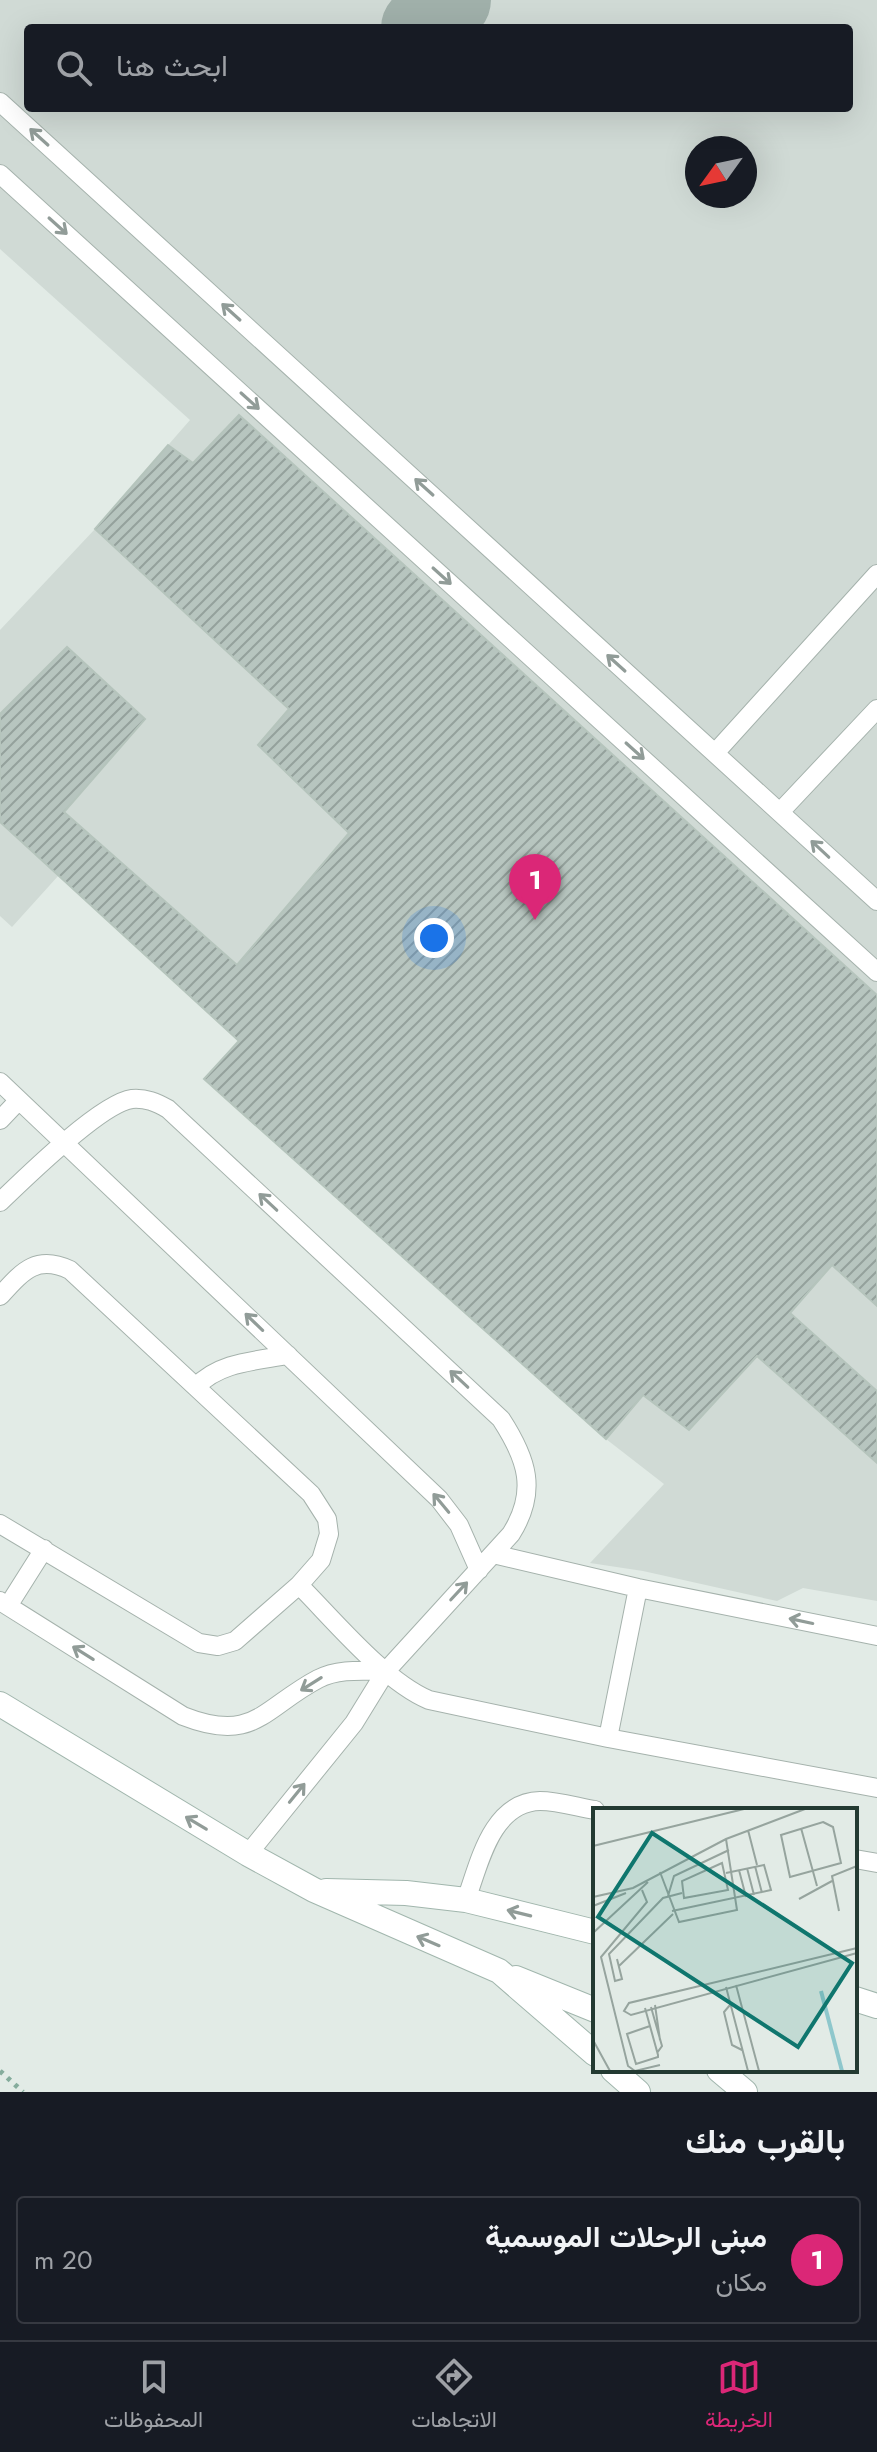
<!DOCTYPE html>
<html lang="ar">
<head>
<meta charset="utf-8">
<style>
	:root { --surface:#171b24; --page:#20242c; --text:#f1f3f6; --muted:#9ea1a6; --line:#363941; --accent:#db2777 }
	body { margin:0; font-family:Jost,Vazirmatn,sans-serif; background:var(--page); color:var(--text); direction:rtl }
	.compass { position:absolute; left:685px; top:136px; width:72px; height:72px; border-radius:50%; background:var(--surface); box-shadow:0 8px 32px #0002; rotate:237deg }
	.you { position:absolute; left:434px; top:938px; width:28px; height:28px; margin:-20px; border:6px solid #fff; border-radius:50%; background:#1a73e8; box-shadow:0 0 0 12px #1a73e833 }
	.badge { display:grid; place-items:center; width:52px; height:52px; border-radius:50%; background:var(--accent); color:#fff; font-size:26px; font-weight:700 }
	.pin { position:absolute; translate:-50% -66px; filter:drop-shadow(0 2px 4px #0008) }
	.pin::after { content:''; position:absolute; top:42px; width:28px; height:24px; background:inherit; clip-path:polygon(0 0,100% 0,50% 100%) }
	.list { margin:0; padding:0; list-style:none }
	h2 { display:flex; justify-content:space-between; align-items:center; height:104px; margin:0; padding:0 32px; font-size:34px }
	h2 small { font-size:26px; font-weight:400; color:var(--muted) }
	.list li { display:grid; grid-template-columns:52px 1fr auto; gap:24px; align-items:center; box-sizing:border-box; height:128px; margin:0 16px 16px; padding:0 16px; border:2px solid var(--line); border-radius:8px }
	.list b { display:block; font-size:30px; white-space:nowrap }
	.list p { margin:0; font-size:26px; white-space:nowrap; color:var(--muted) }
	.list em { font-size:26px; font-style:normal; color:var(--muted) }
	.icon { flex:none; width:44px; height:44px; fill:none; stroke:currentColor; stroke-width:2; stroke-linecap:round; stroke-linejoin:round }
	.map { position:relative; flex:none; width:877px; height:2092px; overflow:hidden; direction:ltr }
	.search { position:absolute; background:var(--surface); box-shadow:0 8px 32px #0002; left:24px; right:24px; top:24px; height:88px; display:flex; align-items:center; gap:20px; box-sizing:border-box; padding:0 28px; border-radius:8px; color:var(--muted); font-size:30px }
	.sheet { height:248px; background:var(--surface) }
	nav { display:flex; justify-content:space-around; align-items:center; box-sizing:border-box; height:112px; border-top:2px solid var(--line); background:var(--surface); font-size:22px; color:var(--muted) }
	nav a { display:grid; justify-items:center; gap:4px }
	nav .on { color:var(--accent) }
	.map>svg:first-child { display:block }
	.built { fill:#d0dad5; fill-rule:evenodd }
	.lines { fill:none; stroke-linecap:round; stroke-linejoin:round }
	.taxiway { stroke:#a0b0aa; stroke-width:84 }
	.building { fill:url(#building-hatch); stroke:#b5c4bc; stroke-width:2 }
	.lane-casing { stroke:#a5b2ac; stroke-width:20 }
	.secondary-casing { stroke:#a1b6ad; stroke-width:26 }
	.path { stroke:#85ac9c; stroke-width:5; stroke-dasharray:4 6; stroke-linecap:butt }
	.lane { stroke:#fff; stroke-width:18 }
	.secondary { stroke:#fff; stroke-width:24 }
	.oneway { stroke:#919c98 }
	.inset-river { fill:none; stroke:#8ec7cc; stroke-width:4 }
	.inset-road { fill:none; stroke:#96a49e; stroke-width:2 }
	.view { fill:#0f766e; fill-opacity:0.15; stroke:#0f766e; stroke-width:4 }
	.inset-edge { fill:none; stroke:#233a32; stroke-width:4 }
</style>
</head>
<body>
<div class="map">
<svg width="877" height="2092" viewBox="0 0 877 2092">
	<defs>
		<pattern id="building-hatch" width="6" height="6" patternUnits="userSpaceOnUse" patternTransform="scale(2)"><rect width="6" height="6" fill="#b7c5bf"/><path d="M-1 1l2-2M0 6l6-6M5 7l2-2" fill="none" stroke="#94a19c"/></pattern>
	</defs>
	<rect width="100%" height="100%" fill="#e2ebe6"/>
	<path class="built" d="M0,0H877V1601L803,1588L777,1601L643,1571L590,1563L664,1484L606,1439L204,1079L238,1040L59,875L12,927L0,916V630L95,529L190,420L0,249ZM28,28H849V108H28ZM697,148H745V196H697Z"/>
	<g class="lines">
		<path class="taxiway" d="M423,28L449,0"/>
	</g>
	<path class="building" d="M239,415L877,995V1306L832,1265L790,1313L877,1391V1463L757,1356L689,1430L643,1395L606,1439L204,1079L239,1041L0,822V714L67,647L145,719L64,812L237,965L349,833L258,745L289,709L95,529L168,445L193,463Z"/>
	<g class="lines">
		<g class="lane-casing">
			<path id="lane" d="M0,102L877,901
				M0,174L877,972
				M715,753L877,574
				M780,812L877,709
				M0,1082L439,1499L459,1525L479,1570
				M0,1120L19,1100
				M0,1202C25,1178 101,1103 132,1099C146,1098 156,1102 168,1109L501,1419C527,1459 538,1491 511,1534L386,1671L354,1723L248,1854
				M0,1296C22,1272 36,1254 70,1270L311,1494L327,1519L329,1534L321,1560L299,1585L235,1641L218,1646L199,1643L0,1524
				M196,1387C219,1362 256,1361 288,1355
				M493,1554L638,1588L877,1636
				M299,1585C334,1620 384,1681 429,1700L608,1738L877,1788
				M0,1601L183,1716C254,1744 263,1708 318,1679C339,1668 364,1671 386,1671
				M8,1606L44,1549
				M608,1738L638,1588
				M855,1859L877,1863
				M466,1900C479,1865 491,1802 540,1801C558,1801 577,1807 595,1810"/>
		</g>
		<g class="secondary-casing">
			<path id="secondary" d="M0,1704L248,1854L314,1890L499,1971L595,2054
				M326,1891L406,1893L466,1900L595,1932
				M516,1978L595,2010
				M855,1999L877,2006
				M613,2070L638,2092
				M719,2070L745,2092"/>
		</g>
		<path class="path" d="M0,2071L23,2092"/>
		<use href="#lane" class="lane"/>
		<use href="#secondary" class="secondary"/>
	</g>
	<defs><path id="oneway-shaft" d="M-6 0H5M1.5-3L5.5 0L1.5 3" fill="none" stroke-width="1.6" stroke-linecap="round" stroke-linejoin="round" transform="scale(2)"/></defs>
	<g class="oneway">
		<use href="#oneway-shaft" transform="translate(39 137) rotate(-138)"/>
		<use href="#oneway-shaft" transform="translate(58 226) rotate(42)"/>
		<use href="#oneway-shaft" transform="translate(231 312) rotate(-138)"/>
		<use href="#oneway-shaft" transform="translate(250 401) rotate(42)"/>
		<use href="#oneway-shaft" transform="translate(424 487) rotate(-138)"/>
		<use href="#oneway-shaft" transform="translate(442 576) rotate(42)"/>
		<use href="#oneway-shaft" transform="translate(616 663) rotate(-138)"/>
		<use href="#oneway-shaft" transform="translate(635 751) rotate(42)"/>
		<use href="#oneway-shaft" transform="translate(820 849) rotate(-137)"/>
		<use href="#oneway-shaft" transform="translate(268 1202) rotate(-137)"/>
		<use href="#oneway-shaft" transform="translate(254 1322) rotate(-136)"/>
		<use href="#oneway-shaft" transform="translate(459 1379) rotate(-137)"/>
		<use href="#oneway-shaft" transform="translate(441 1503) rotate(-130)"/>
		<use href="#oneway-shaft" transform="translate(459 1591) rotate(-47)"/>
		<use href="#oneway-shaft" transform="translate(801 1621) rotate(-168)"/>
		<use href="#oneway-shaft" transform="translate(83 1653) rotate(-148)"/>
		<use href="#oneway-shaft" transform="translate(311 1684) rotate(148)"/>
		<use href="#oneway-shaft" transform="translate(297 1793) rotate(-51)"/>
		<use href="#oneway-shaft" transform="translate(196 1823) rotate(-149)"/>
		<use href="#oneway-shaft" transform="translate(519 1913) rotate(-166)"/>
		<use href="#oneway-shaft" transform="translate(428 1941) rotate(-157)"/>
	</g>
	<g transform="translate(593 1808)">
		<rect width="264" height="264" fill="#e2ebe6"/>
		<path class="inset-river" d="M228,183L249,263"/>
		<path class="inset-road" d="M230,14L240,19L248,55L197,69L188,27ZM208,20L224,78M155,22L164,57M0,38L151,1M129,55L135,82L91,90L89,73ZM162,58L169,85M154,60L161,87M146,62L153,89M67,64L86,114L144,102L133,31M49,82L54,94L8,149L35,258L42,263L67,257M75,88L81,68L136,42M0,89L40,80L133,31L212,1M206,91L239,73M0,98L33,85M79,103L178,82L171,57L133,65M246,103L239,68L264,58M0,125L55,74M264,140L36,195L31,203L38,207L264,145M24,151L29,171L22,173L16,146L70,90L89,85M26,158L80,106M143,177L166,263M133,179L155,263M62,197L67,232M137,197L131,204L139,237L149,242M58,199L69,238L64,245M52,200L65,247V249L43,256L34,226L57,218M0,232L17,263"/>
		<path class="view" d="M59,25L259,155L205,239L5,109Z"/>
		<rect width="264" height="264" class="inset-edge"/>
	</g>
</svg>
<svg class="compass" viewBox="-18 -18 36 36"><path d="M0-13l5 13h-10z" fill="#e53935"/><path d="M0 13l5-13h-10z" fill="#9ea1a6"/></svg>
<div class="you"></div>
<div class="pin badge" style="left:535px;top:920px">1</div>
<div class="search"><svg class="icon" aria-label="search" viewBox="0 0 24 24"><circle cx="10" cy="10" r="6"/><path d="M15 15l6 6"/></svg>ابحث هنا</div>
</div>
<section class="sheet">
<h2>بالقرب منك<small></small></h2>
<ul class="list">
<li><span class="badge">1</span><div><b>مبنى الرحلات الموسمية</b><p>مكان</p></div><em>20 m</em></li>
</ul>
</section>
<nav>
<a class="on"><svg class="icon" aria-label="map" viewBox="0 0 24 24"><path d="M3 6l6-2 6 2 6-2v14l-6 2-6-2-6 2zM9 4v14M15 6v14"/></svg>الخريطة</a>
<a><svg class="icon" aria-label="directions" viewBox="0 0 24 24"><path d="M12 3l9 9-9 9-9-9zM9 14v-3h6M13 9l2 2-2 2"/></svg>الاتجاهات</a>
<a><svg class="icon" aria-label="saved" viewBox="0 0 24 24"><path d="M7 4h10v16l-5-4-5 4z"/></svg>المحفوظات</a>
</nav>
</body>
</html>
